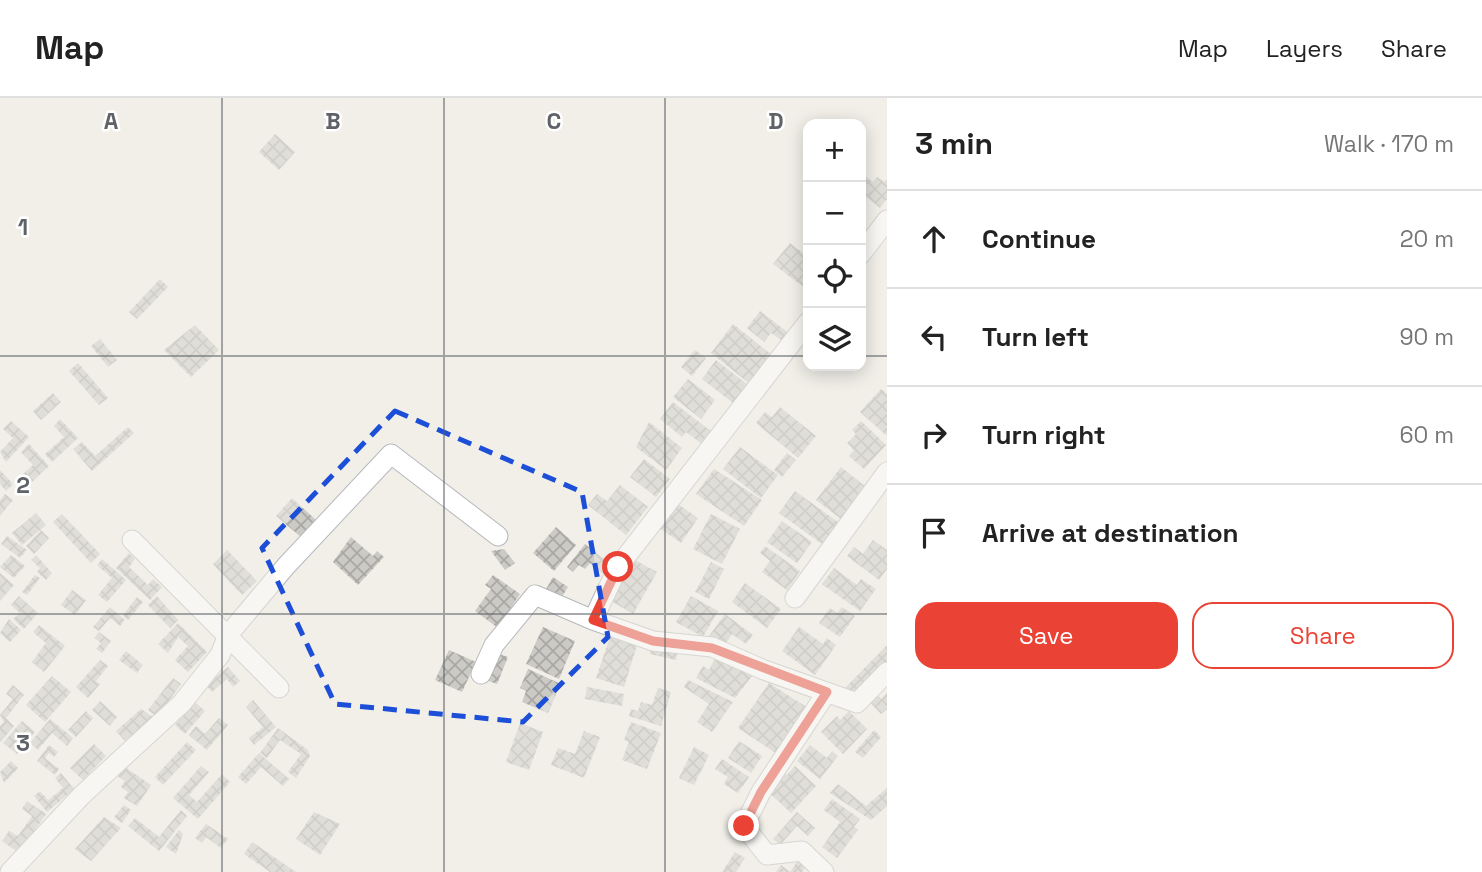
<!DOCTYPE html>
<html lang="en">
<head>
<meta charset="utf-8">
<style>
	:root { --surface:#fff; --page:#f6f6f6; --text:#222; --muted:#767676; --line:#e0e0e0; --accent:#ea4335 }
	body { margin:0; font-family:"Space Grotesk",sans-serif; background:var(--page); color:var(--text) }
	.controls { position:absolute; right:21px; top:21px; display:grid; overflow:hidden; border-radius:14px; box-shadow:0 4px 18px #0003 }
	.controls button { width:63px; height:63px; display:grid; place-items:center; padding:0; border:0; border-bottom:2px solid var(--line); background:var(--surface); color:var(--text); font:35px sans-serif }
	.stop { position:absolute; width:21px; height:21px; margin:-16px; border:5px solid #ea4335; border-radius:50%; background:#fff }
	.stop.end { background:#ea4335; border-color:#fff; box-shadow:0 2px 7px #0008 }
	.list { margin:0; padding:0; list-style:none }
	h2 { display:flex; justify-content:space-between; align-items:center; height:91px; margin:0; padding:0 28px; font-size:30px }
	h2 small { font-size:23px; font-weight:400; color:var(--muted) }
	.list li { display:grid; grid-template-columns:46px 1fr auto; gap:21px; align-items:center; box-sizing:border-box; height:98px; padding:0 28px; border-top:2px solid var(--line) }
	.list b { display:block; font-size:26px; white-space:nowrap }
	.list em { font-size:23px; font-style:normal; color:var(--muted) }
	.actions { display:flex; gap:14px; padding:21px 28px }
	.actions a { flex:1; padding:16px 0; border:2px solid var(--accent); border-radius:21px; text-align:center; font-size:24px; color:var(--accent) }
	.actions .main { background:var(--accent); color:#fff }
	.icon { flex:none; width:38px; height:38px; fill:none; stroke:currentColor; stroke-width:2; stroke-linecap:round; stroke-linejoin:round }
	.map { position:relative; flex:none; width:887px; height:774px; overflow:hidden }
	header { display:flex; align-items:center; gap:42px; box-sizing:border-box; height:98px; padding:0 35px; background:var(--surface); border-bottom:2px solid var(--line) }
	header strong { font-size:33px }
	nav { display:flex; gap:38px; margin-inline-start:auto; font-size:24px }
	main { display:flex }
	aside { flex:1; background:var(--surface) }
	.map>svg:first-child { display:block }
	.building { fill:url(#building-cross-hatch) }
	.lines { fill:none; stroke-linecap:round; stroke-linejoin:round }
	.minor-casing { stroke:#b5b8bc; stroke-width:21 }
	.minor { stroke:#fff; stroke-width:19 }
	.route { stroke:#ea4335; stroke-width:9 }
	.marked { fill:none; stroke:#1d4ed8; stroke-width:5; stroke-dasharray:14 9; stroke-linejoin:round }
	.grid { fill:none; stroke:#5f6368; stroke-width:2; stroke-opacity:0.55 }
	.grid-label { font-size:23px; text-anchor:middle; font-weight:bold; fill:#5f6368; stroke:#fff; stroke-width:5; stroke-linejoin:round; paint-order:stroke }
</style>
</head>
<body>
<header>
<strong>Map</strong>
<nav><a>Map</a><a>Layers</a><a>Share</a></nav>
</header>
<main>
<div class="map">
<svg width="887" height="774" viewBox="0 0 887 774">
	<defs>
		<pattern id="building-cross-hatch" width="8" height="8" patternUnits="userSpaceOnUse" patternTransform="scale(1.75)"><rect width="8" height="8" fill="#cccac5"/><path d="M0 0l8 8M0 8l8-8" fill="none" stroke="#a9a8a4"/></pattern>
	</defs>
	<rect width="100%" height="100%" fill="#f1efe8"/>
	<path class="building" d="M275,36L295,54L279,72L259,54Z
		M861,75L873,84L877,79L884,84L887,81V101L880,110L861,94Z
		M790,145L808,159V187L805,190L773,166Z
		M160,181L168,189L137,221L129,214Z
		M760,213L790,236L784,244L771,235L764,244L747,230Z
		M733,226L772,257L750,286L711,255Z
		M195,227L219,252L191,279L164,252Z
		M100,241L117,262L108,269L91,248Z
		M695,252L706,260L692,278L681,269Z
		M716,262L748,287L733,305L702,281Z
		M78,265L108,300L99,307L69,273Z
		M688,281L715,302L701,321L673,299Z
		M881,291L887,296V338L860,314Z
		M53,295L61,304L41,322L33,313Z
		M673,304L712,334L702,346L686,334L682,339L660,321Z
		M780,309L816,338L798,360L756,325L765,314L772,319Z
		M60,321L78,340L52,364L45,356L64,339L54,328Z
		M11,323L29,339L6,364L0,354L13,340L3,331Z
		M861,323L886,347L864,371L849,358L854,352L847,345L856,336L852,332Z
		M649,324L682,350L666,372L636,349Z
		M128,329L134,335L92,373L73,351L82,344L95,358Z
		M29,346L49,368L30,386L22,377L33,367L21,354Z
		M740,349L778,377L761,400L723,371Z
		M787,355L796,362L782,379L774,372Z
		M644,361L670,381L656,399L630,379Z
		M841,369L866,389L841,421L816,402Z
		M714,371L762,402L744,428L696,396Z
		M0,372L13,386L6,393L0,386Z
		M620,387L648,409L626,437L588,407L597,396L607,403Z
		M795,393L842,427L826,449L779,415Z
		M5,396L13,402L0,418V402Z
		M292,400L316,422L301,439L276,418Z
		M672,402L698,420L681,445L655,427Z
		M36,415L46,427L22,447L12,435Z
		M62,416L100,456L91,465L53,424Z
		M711,416L740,431L722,466L693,451Z
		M782,423L812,444L797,465L767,444Z
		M556,429L576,447L554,473L533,455Z
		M41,432L49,440L34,456L26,448Z
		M7,438L27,452L20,460L1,446Z
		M351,439L373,458L377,453L384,459L358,487L333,464Z
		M873,442L887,452V471L879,482L847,458L854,449L863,456Z
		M585,446L614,469L606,478L590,465L585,471L579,467L573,474L567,469Z
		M765,448L800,473L787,492L762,474L770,463L760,455Z
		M504,451L515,465L505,472L491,453Z
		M227,452L257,483L242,497L213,466Z
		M129,455L135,461L129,469L148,487L153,481L162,489L150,502L116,470Z
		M11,457L25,468L14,480L0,469Z
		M36,457L52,475L46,482L37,474L40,470L31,462Z
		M631,460L657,474L633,516L608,501Z
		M102,461L126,482L107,504L98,497L112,480L97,467Z
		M711,464L724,471L709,501L695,494Z
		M834,470L857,487L861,481L876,491L860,513L822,486Z
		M0,475L14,487L0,503Z
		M35,477L40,480L27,497L22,494Z
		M493,477L520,496L498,530L475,513L491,491L485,487Z
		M553,479L568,489L560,502L545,493Z
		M745,485L781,511L767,530L732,504Z
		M72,492L86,502L75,517L61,507Z
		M19,498L38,515L24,531L13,521L20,515L11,507Z
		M157,498L178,522L170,530L148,507Z
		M691,498L718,513L703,539L676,524Z
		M137,499L143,504L128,522L123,517Z
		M110,509L125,522L120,528L110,520L99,533L93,529Z
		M842,509L855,518L840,539L819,525L830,510L837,515Z
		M725,516L753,537L746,546L732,536L724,548L709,538Z
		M9,521L21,532L10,544L0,535Z
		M178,525L207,554L188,574L175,562L188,548L178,539L168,555L158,546Z
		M39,527L65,548L44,574L32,564L46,545L33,534Z
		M543,529L575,543L559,581L526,566Z
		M799,529L823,546L827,540L836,547L815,577L782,553Z
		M99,534L111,543L102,555L96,551L101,545L94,540Z
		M610,539L637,547L624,589L596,580Z
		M652,546L678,552L676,562L650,556Z
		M887,547V564L853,598L845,590Z
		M449,552L476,564L462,594L435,582Z
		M126,553L143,567L137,575L119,562Z
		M496,555L508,559L497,586L486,582Z
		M716,558L752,578L735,600L696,580L703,568L709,572Z
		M100,562L108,568L96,583L100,586L88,600L76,589Z
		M228,569L240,583L233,589L227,581L212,594L206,587Z
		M528,571L561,586L548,615L522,604L526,593L520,590Z
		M52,578L71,594L45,624L26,607Z
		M173,580L181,586L157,619L148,612Z
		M688,582L733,604L712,634L697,624L709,606L684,589Z
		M769,585L808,610L777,656L738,630Z
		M13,587L24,597L6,620L14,628L0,644V628L4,624L0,617L13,601L6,596Z
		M587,589L624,596L622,608L585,601Z
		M658,590L671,594L661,628L629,618L631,611L638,613L641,604L652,607Z
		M872,593L881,601L887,595V611L881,616L865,599Z
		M253,602L276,629L254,647L249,640L263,629L246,609Z
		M100,603L117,619L110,628L92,612Z
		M195,604L205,613L185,636L175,627Z
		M141,611L153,619L125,643L116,633Z
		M86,613L93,620L76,639L68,632Z
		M849,613L867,631L843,656L821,634L837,618L840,622Z
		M219,620L228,627L207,652L189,637L196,628L205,636Z
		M50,621L73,640L67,648L52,635L38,652L30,645Z
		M22,623L35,634L17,656L3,645Z
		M631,624L661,635L647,671L622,662L629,644L624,642Z
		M520,625L543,634L529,672L506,664Z
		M278,630L308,652L310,658L296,680L288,674L301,656L280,642L267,660L260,655Z
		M874,632L881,639L863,660L855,654Z
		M584,633L600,639L584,680L551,667L558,650L575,656Z
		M739,643L762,658L751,675L728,660Z
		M187,644L196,652L163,687L155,679Z
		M94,646L106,658L83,682L70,670Z
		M49,647L58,654L54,659L49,655L45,660L59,671L55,677L37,663Z
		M810,647L827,660L832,653L838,658L820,681L797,663Z
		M694,649L709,657L694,687L679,680Z
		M259,655L289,681L283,688L261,669L246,686L238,679Z
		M722,661L749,679L738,695L724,686L728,679L715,671Z
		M11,663L18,670L4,685L0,674Z
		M122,667L151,687L137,708L124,700L128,694L121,689L125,683L116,677Z
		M201,668L209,674L189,697L197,704L222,676L230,684L198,721L173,700Z
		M795,668L816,688L791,715L765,691L782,673L787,677Z
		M61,675L74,691L47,714L34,698L40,693L48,702L63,690L55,680Z
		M838,686L866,708L887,690V708L871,722L830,695Z
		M832,701L860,721L854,729L858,732L837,760L822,749L840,724L824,712Z
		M27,703L46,716L19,755L2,743L9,733L18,738L32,718L22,711Z
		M124,707L131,712L122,725L114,719Z
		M181,712L187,718L159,753L128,728L135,720L159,739Z
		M314,714L340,726L320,757L296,741Z
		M797,714L815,730L808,738L797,728L780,747L773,741Z
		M104,719L121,730L91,763L75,751Z
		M206,726L228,741L221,750L206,739L202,745L195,740Z
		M179,732L183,736L176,756L166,749Z
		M252,744L296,774H270L244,756Z
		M735,754L745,760L736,774H722Z
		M801,758L810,764L802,774H776L781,767L790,774Z"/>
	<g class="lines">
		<g class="minor-casing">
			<path id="minor" d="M861,156L887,122
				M132,442L279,590
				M795,500L887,374
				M593,522L618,469L808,224
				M481,576L494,547L535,497L593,522L653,543L712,549L764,572L857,605L887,574
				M10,774L82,697L182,605L220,557L228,537L286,468L391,356L498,438
				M824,774L802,753L767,757L744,728L761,694L827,594"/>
		</g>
		<use href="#minor" class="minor"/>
	</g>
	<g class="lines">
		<path class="route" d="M618,469L593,522L653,543L712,550L827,594L761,694L744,728"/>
	</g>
	<path d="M0 0H887V774H0ZM395,313L582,394L608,539L523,624L335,606L262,450Z" fill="#f1efe8" fill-opacity=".55" fill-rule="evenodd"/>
	<path class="marked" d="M395,313L582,394L608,539L523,624L335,606L262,450Z"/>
	<path class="grid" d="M222,0V774M444,0V774M665,0V774M0,258H808M861,258H887M0,516H887"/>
	<g class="grid-label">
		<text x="111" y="31">A</text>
		<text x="333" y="31">B</text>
		<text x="554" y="31">C</text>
		<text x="776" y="31">D</text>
		<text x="23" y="137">1</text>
		<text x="23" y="395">2</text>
		<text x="23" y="653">3</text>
	</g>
</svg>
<div class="controls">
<button>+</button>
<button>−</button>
<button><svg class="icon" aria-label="locate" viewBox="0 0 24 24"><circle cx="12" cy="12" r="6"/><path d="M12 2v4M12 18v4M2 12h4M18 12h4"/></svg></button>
<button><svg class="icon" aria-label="layers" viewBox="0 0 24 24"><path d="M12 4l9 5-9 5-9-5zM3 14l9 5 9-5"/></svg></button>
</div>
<div class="stop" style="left:618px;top:469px"></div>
<div class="stop end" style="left:744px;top:728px"></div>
</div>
<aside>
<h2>3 min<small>Walk · 170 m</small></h2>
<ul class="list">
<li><svg class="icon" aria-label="ahead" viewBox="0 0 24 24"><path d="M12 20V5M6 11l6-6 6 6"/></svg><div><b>Continue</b></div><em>20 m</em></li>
<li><svg class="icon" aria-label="left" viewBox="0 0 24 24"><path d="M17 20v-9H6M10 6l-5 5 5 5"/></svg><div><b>Turn left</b></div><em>90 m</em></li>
<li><svg class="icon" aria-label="right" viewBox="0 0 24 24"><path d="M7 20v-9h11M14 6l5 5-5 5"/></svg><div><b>Turn right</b></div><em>60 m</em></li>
<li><svg class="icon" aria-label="arrive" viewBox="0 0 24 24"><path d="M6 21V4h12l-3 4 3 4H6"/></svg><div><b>Arrive at destination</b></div></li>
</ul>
<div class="actions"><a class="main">Save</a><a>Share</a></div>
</aside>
</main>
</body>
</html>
